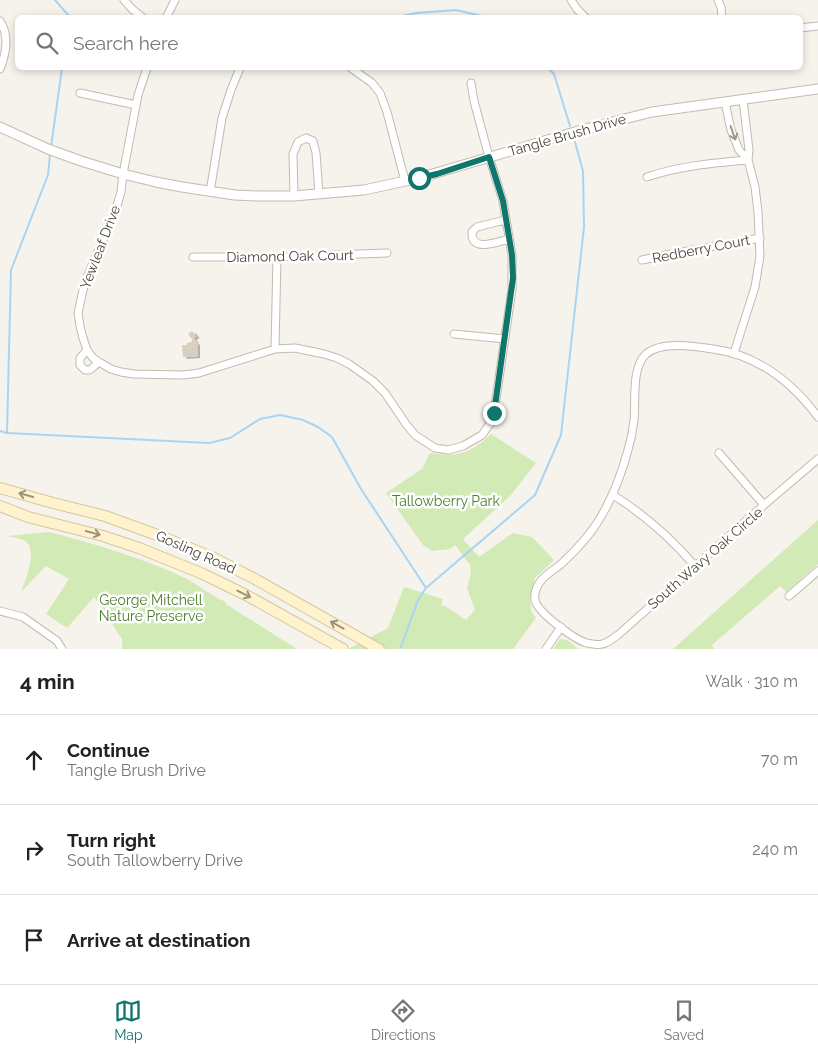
<!DOCTYPE html>
<html lang="en">
<head>
<meta charset="utf-8">
<style>
	:root { --surface:#fff; --page:#f2f2f2; --text:#222; --muted:#767676; --line:#e0e0e0; --accent:#0f766e }
	body { margin:0; font-family:Raleway,sans-serif; background:var(--page); color:var(--text) }
	.stop { position:absolute; width:15px; height:15px; margin:-11px; border:4px solid #0f766e; border-radius:50%; background:#fff }
	.stop.end { background:#0f766e; border-color:#fff; box-shadow:0 1px 5px #0008 }
	.list { margin:0; padding:0; list-style:none }
	h2 { display:flex; justify-content:space-between; align-items:center; height:65px; margin:0; padding:0 20px; font-size:21px }
	h2 small { font-size:16px; font-weight:400; color:var(--muted) }
	.list li { display:grid; grid-template-columns:32px 1fr auto; gap:15px; align-items:center; box-sizing:border-box; height:90px; padding:0 20px; border-top:1px solid var(--line) }
	.list b { display:block; font-size:19px; white-space:nowrap }
	.list p { margin:0; font-size:16px; white-space:nowrap; color:var(--muted) }
	.list em { font-size:16px; font-style:normal; color:var(--muted) }
	.icon { flex:none; width:28px; height:28px; fill:none; stroke:currentColor; stroke-width:2; stroke-linecap:round; stroke-linejoin:round }
	.map { position:relative; flex:none; width:818px; height:649px; overflow:hidden }
	.search { position:absolute; background:var(--surface); box-shadow:0 2px 8px #0003; left:15px; right:15px; top:15px; height:55px; display:flex; align-items:center; gap:12px; box-sizing:border-box; padding:0 18px; border-radius:8px; color:var(--muted); font-size:19px }
	.sheet { height:335px; background:var(--surface) }
	nav { display:flex; justify-content:space-around; align-items:center; box-sizing:border-box; height:70px; border-top:1px solid var(--line); background:var(--surface); font-size:14px; color:var(--muted) }
	nav a { display:grid; justify-items:center; gap:2px }
	nav .on { color:var(--accent) }
	.map>svg:first-child { display:block }
	.green { fill:#d2eab5 }
	.lines { fill:none; stroke-linecap:round; stroke-linejoin:round }
	.stream { stroke:#a9d4f2; stroke-width:2 }
	.building { fill:#d8cfc1; filter:url(#shadow) }
	.minor-casing { stroke:#c2bbae; stroke-width:9 }
	.tertiary-casing { stroke:#c2bbae; stroke-width:11 }
	.secondary-casing { stroke:#d6c79b; stroke-width:12 }
	.minor { stroke:#fff; stroke-width:7 }
	.tertiary { stroke:#fff; stroke-width:9 }
	.secondary { stroke:#fff3cd; stroke-width:10 }
	.oneway { stroke:#9c9892 }
	.oneway2 { stroke:#9c937c }
	.route { stroke:#0f766e; stroke-width:6 }
	.labels { text-anchor:middle; dominant-baseline:central; stroke-width:5; stroke-linejoin:round; paint-order:stroke }
	.street-label { font-size:14px; fill:#4b4439; stroke:#fff }
	.park-label { font-size:14px; fill:#4a7f2a; stroke:#fff }
</style>
</head>
<body>
<div class="map">
<svg width="818" height="649" viewBox="0 0 818 649">
	<defs>
		<filter id="shadow"><feDropShadow dx="3.5" dy="2" stdDeviation="0" flood-color="#0004"/></filter>
	</defs>
	<rect width="100%" height="100%" fill="#f6f3ec"/>
	<path class="green" d="M491,434L536,463L510,496L463,539L479,557L513,533L532,537L554,560L535,578L530,600L531,611L536,618L513,649H348L388,628L404,587L443,599L441,605L445,606L466,620L475,610L467,588L471,573L470,565L455,545L450,549L432,551L423,545L386,493L422,469L430,453C458,457 470,454 491,434Z
		M818,520V564L786,592L780,586L712,645L714,649H673Z
		M49,532C95,544 140,557 183,577C198,584 211,596 226,602V604L297,649H122V639L94,597L67,628L46,614L69,579L46,566L21,592C25,580 40,547 23,540C18,538 12,537 7,536Z
		M560,639L567,640L578,649H553Z"/>
	<g class="lines">
		<path class="stream" d="M55,0L69,16V18
			M393,18L416,13L456,10L490,18
			M548,68L554,74L570,126
			M51,147L62,68
			M0,431L7,433L209,443L230,438L260,419L280,415L303,420L318,427L332,437L361,489L426,588
			M7,432L11,270L48,175L50,154
			M401,647L418,600L426,588L535,495L561,435L584,227L583,171L575,142"/>
	</g>
	<path class="building" d="M192,331L196,336L193,338L195,342L197,343L198,356L183,357L182,345H187V343L192,342V339L188,334Z"/>
	<g class="lines">
		<g class="minor-casing">
			<path id="minor" d="M124,0L132,9L143,18
				M571,0L577,9L586,18
				M718,0L721,7L722,18
				M166,18L175,0
				M0,21C10,36 6,54 0,69
				M800,28L818,26
				M147,68L138,95L123,174L121,192L116,209L88,275L83,290L78,313L80,326L83,338L87,350L93,358L99,362L111,369L121,372L134,374L183,375L199,373L275,349L295,348L324,354L337,358L349,364L373,381L385,393L406,424L415,435L435,448L448,450L463,446L482,435L491,422L494,413L512,289V255L503,201L489,157L474,101L471,83
				M351,68L372,83L380,93L387,112L405,181
				M80,93L136,105
				M725,102L731,130L739,150L748,160
				M647,177C679,166 714,163 748,160
				M210,192L222,118L231,90L240,68
				M294,196L293,154L298,142L306,138L313,141L316,153L319,194
				M505,220L477,227L472,232C471,253 497,242 509,239
				M193,257H277L387,253
				M642,260L671,254L760,238
				M454,334L505,339
				M275,349L277,257
				M87,350L80,358V365L85,370H90L99,362
				M734,353L755,287L760,256L758,212L755,187L748,160L749,150L743,100
				M818,417C792,382 757,355 713,349C694,346 661,341 646,354C631,368 636,401 634,420C633,430 631,440 628,450C621,476 612,500 597,523C587,539 574,552 560,565C553,570 544,576 540,582C536,587 534,595 535,600C537,612 575,640 587,643C590,644 599,645 602,644C608,643 613,638 618,635L764,505L818,459
				M719,453L764,505
				M613,495C645,515 671,538 695,566
				M789,596L818,571
				M0,611L23,617L57,641L62,649
				M546,649L561,627"/>
		</g>
		<g class="tertiary-casing">
			<path id="tertiary" d="M0,127L48,149L81,161L123,174L156,182L182,187L235,195L258,196H294L364,190L419,178L585,129L652,112L818,89"/>
		</g>
		<g class="secondary-casing">
			<path id="secondary" d="M0,488L53,503L105,516L160,536L212,557L255,579L379,649
				M0,506L28,517L103,536L139,548L203,574L246,595L343,649"/>
		</g>
		<use href="#minor" class="minor"/>
		<use href="#tertiary" class="tertiary"/>
		<use href="#secondary" class="secondary"/>
	</g>
	<defs><path id="oneway-shaft" d="M-6 0H5M1.5-3L5.5 0L1.5 3" fill="none" stroke-width="1.6" stroke-linecap="round" stroke-linejoin="round" transform="scale(1.25)"/></defs>
	<use class="oneway" href="#oneway-shaft" transform="translate(733 133) rotate(71)"/>
	<g class="oneway2">
		<use href="#oneway-shaft" transform="translate(26 495) rotate(-165)"/>
		<use href="#oneway-shaft" transform="translate(93 533) rotate(15)"/>
		<use href="#oneway-shaft" transform="translate(244 594) rotate(27)"/>
		<use href="#oneway-shaft" transform="translate(337 625) rotate(-151)"/>
	</g>
	<g class="lines">
		<path class="route" d="M419,178L437,174L489,157L503,201L512,255L513,278L494,413"/>
	</g>
	<g class="labels">
		<g class="street-label">
			<text transform="translate(567 135) rotate(-16)">Tangle Brush Drive</text>
			<text transform="translate(100 247) rotate(-69)">Yewleaf Drive</text>
			<text transform="translate(701 249) rotate(-11)">Redberry Court</text>
			<text transform="translate(290 256) rotate(-1)">Diamond Oak Court</text>
			<text transform="translate(196 552) rotate(24)">Gosling Road</text>
			<text transform="translate(705 558) rotate(-41)">South Wavy Oak Circle</text>
		</g>
		<g class="park-label">
			<text x="446" y="501">Tallowberry Park</text>
			<text x="151" y="600">George Mitchell<tspan x="151" dy="16">Nature Preserve</tspan></text>
		</g>
	</g>
</svg>
<div class="stop" style="left:419px;top:178px"></div>
<div class="stop end" style="left:494px;top:413px"></div>
<div class="search"><svg class="icon" aria-label="search" viewBox="0 0 24 24"><circle cx="10" cy="10" r="6"/><path d="M15 15l6 6"/></svg>Search here</div>
</div>
<section class="sheet">
<h2>4 min<small>Walk · 310 m</small></h2>
<ul class="list">
<li><svg class="icon" aria-label="ahead" viewBox="0 0 24 24"><path d="M12 20V5M6 11l6-6 6 6"/></svg><div><b>Continue</b><p>Tangle Brush Drive</p></div><em>70 m</em></li>
<li><svg class="icon" aria-label="right" viewBox="0 0 24 24"><path d="M7 20v-9h11M14 6l5 5-5 5"/></svg><div><b>Turn right</b><p>South Tallowberry Drive</p></div><em>240 m</em></li>
<li><svg class="icon" aria-label="arrive" viewBox="0 0 24 24"><path d="M6 21V4h12l-3 4 3 4H6"/></svg><div><b>Arrive at destination</b></div></li>
</ul>
</section>
<nav>
<a class="on"><svg class="icon" aria-label="map" viewBox="0 0 24 24"><path d="M3 6l6-2 6 2 6-2v14l-6 2-6-2-6 2zM9 4v14M15 6v14"/></svg>Map</a>
<a><svg class="icon" aria-label="directions" viewBox="0 0 24 24"><path d="M12 3l9 9-9 9-9-9zM9 14v-3h6M13 9l2 2-2 2"/></svg>Directions</a>
<a><svg class="icon" aria-label="saved" viewBox="0 0 24 24"><path d="M7 4h10v16l-5-4-5 4z"/></svg>Saved</a>
</nav>
</body>
</html>
